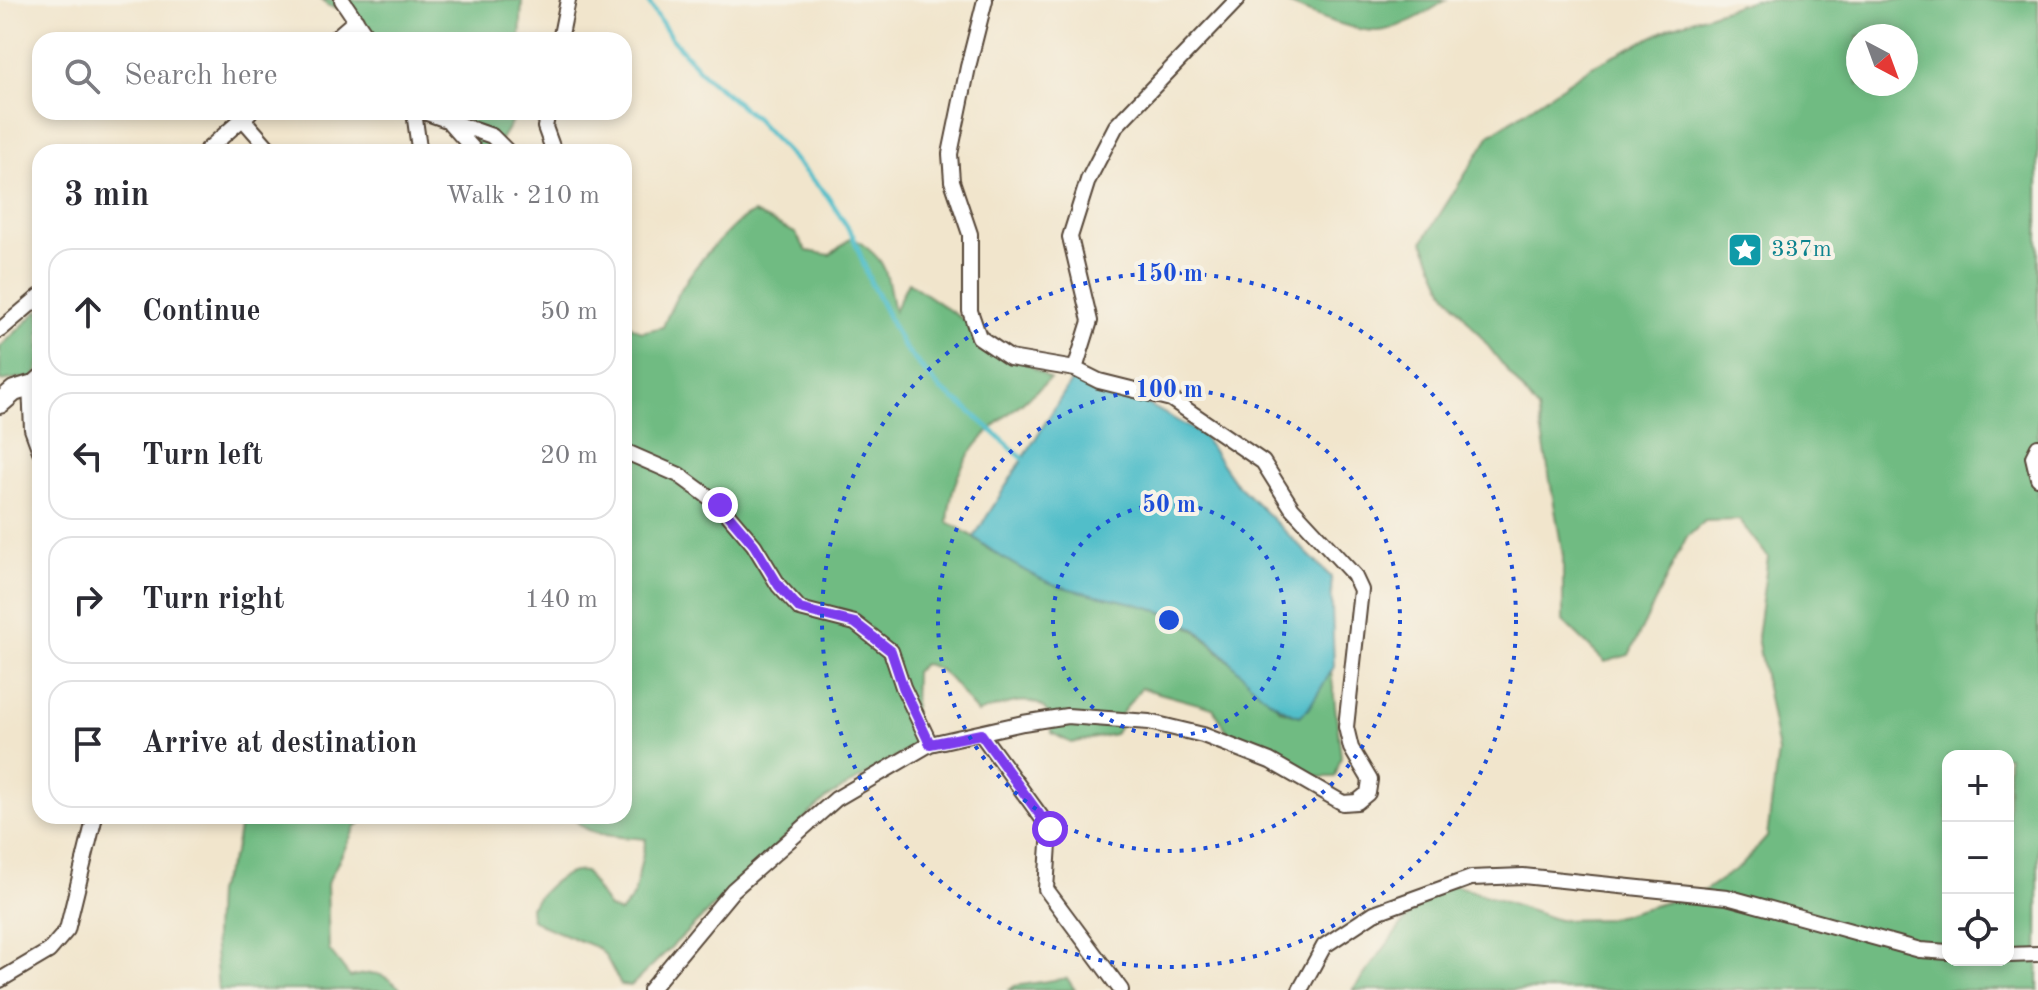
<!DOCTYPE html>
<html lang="en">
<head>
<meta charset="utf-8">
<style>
	:root { --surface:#fff; --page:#f2f2f3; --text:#2b2b33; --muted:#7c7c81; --line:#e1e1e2 }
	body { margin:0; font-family:"Old Standard TT",serif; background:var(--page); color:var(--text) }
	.controls { position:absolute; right:24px; bottom:24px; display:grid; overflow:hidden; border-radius:16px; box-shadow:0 4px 12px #0003 }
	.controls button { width:72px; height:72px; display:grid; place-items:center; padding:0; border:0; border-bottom:2px solid var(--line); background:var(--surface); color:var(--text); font:40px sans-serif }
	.compass { position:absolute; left:1846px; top:24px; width:72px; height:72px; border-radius:50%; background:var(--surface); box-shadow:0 4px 12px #0003; rotate:139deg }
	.stop { position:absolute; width:24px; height:24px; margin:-18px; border:6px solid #7c3aed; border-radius:50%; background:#fff }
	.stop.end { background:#7c3aed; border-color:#fff; box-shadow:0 2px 8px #0008 }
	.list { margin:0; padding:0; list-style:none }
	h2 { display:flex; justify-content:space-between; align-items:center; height:104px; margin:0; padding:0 32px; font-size:34px }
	h2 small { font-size:26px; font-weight:400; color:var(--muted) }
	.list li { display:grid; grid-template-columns:52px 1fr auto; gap:24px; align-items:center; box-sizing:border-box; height:128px; margin:0 16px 16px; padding:0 16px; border:2px solid var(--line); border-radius:24px }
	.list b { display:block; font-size:30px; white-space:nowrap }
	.list em { font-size:26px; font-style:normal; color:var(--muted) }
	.icon { flex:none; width:44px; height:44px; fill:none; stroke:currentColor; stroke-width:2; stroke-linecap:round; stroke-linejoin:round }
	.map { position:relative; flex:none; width:2038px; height:990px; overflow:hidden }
	.search { position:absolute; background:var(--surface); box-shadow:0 4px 12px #0003; left:32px; top:32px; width:600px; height:88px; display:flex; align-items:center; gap:20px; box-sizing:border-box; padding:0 28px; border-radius:24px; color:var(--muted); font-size:30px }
	.panel { position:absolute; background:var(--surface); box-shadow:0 4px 12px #0003; left:32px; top:144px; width:600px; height:680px; border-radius:24px }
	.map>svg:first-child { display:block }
	.forest { fill:#70bb82; stroke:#567250; stroke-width:2; fill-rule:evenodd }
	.water { fill:#51bec9; stroke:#467474; stroke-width:2 }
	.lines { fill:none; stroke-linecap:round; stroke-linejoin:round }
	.stream { stroke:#51bec9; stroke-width:5 }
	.street-casing { stroke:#564638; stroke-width:18 }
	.secondary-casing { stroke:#564638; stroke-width:24 }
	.street { stroke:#fff; stroke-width:14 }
	.secondary { stroke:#fff; stroke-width:20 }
	.route { stroke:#7c3aed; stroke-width:10 }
	.ring { fill:none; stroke:#1d4ed8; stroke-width:4; stroke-dasharray:4 8 }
	.labels { text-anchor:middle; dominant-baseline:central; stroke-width:8; stroke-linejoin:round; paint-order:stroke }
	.culture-label { font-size:24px; fill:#0d838f; stroke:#f7f3e8; text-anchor:start }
	.centre { fill:#1d4ed8; stroke:#f7f3e8; stroke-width:4 }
	.ring-label { font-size:24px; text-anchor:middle; font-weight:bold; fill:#1d4ed8; stroke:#f7f3e8; stroke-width:8; stroke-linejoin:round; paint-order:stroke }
</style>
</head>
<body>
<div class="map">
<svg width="2038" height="990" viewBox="0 0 2038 990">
	<rect width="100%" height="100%" fill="#f7f3e8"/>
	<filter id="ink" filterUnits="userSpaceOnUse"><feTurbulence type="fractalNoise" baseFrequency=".0125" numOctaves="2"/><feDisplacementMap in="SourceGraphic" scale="16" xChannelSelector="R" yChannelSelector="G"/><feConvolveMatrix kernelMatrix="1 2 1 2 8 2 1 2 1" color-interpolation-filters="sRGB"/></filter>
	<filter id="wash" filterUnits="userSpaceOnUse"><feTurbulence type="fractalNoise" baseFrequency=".006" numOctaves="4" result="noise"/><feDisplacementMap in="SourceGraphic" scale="32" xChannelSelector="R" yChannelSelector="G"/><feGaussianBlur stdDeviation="1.8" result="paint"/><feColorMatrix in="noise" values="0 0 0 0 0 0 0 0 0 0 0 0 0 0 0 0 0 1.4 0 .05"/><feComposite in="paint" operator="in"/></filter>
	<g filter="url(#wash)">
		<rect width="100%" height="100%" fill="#f1e5cc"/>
		<path class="forest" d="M321,0H522L520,40H376L350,10L329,6Z
			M1279,0H1446C1427,13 1407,25 1385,30C1359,36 1303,10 1279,0Z
			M1753,0H2038V990H1353L1412,911L1449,883L1558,920L1607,919L1702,892L1742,865L1767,837L1778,752L1757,637L1768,557L1739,520L1705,521L1686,538L1629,655L1605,662L1563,621V556L1538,410L1445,291L1423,241L1490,135L1592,66L1674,26ZM1858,36H1906V84H1858ZM1948,756H2008V960H1948Z
			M420,112H518L498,144L500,152H464C454,131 440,122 420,112Z
			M754,213L795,233L807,251L830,255L852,237C890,262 885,270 894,311L908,282L1050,379C998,425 953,446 948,522L974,537L988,549L1056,585L1152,607L1197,631L1281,710L1300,716L1331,670L1341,757L1335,777H1305L1232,739L1213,708L1141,688L1121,714V725L1115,734L1071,743L1052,733C1051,728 1050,720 1048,714C1036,689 995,708 977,713C963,697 946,665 923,664L915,672L913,747L827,798L808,815L631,986L621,985L605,955L598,948L539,924L531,918L530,907C543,891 562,868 585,872L609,908L620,913L634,896L646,839C622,836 585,839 573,816H624V322L642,332L663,327C677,291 695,263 723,237C733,227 741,218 754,213Z
			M40,309V361L38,371L31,381L20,378L0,381V347Z
			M241,816H373L356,826L327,884L329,950L350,977C375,971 382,971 402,990H218L214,936L216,892L235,852Z
			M1067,978L1075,990H1009L1015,986Z"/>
		<path class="water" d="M1072,380L1144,402L1202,435L1234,481L1331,577L1334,667L1308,709L1300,716C1258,704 1232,657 1198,631C1157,601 1106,600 1059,586C1036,579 992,553 974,537Z"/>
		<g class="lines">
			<path class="stream" d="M647,0L672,39L704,75L755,118L827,195L853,236L870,281L903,346L941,390L964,406L1027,462"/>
		</g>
	</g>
	<g filter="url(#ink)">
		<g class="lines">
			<g class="street-casing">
				<path id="street" d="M342,0L369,40
					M333,40L356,20
					M560,40L568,0
					M414,112L419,148L417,152
					M424,112L492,136L508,152
					M548,112L545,127L554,152
					M243,119L272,152
					M450,123L476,152
					M205,152L250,112
					M0,330L40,296
					M1075,369L1090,321L1070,237L1088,180L1116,126L1237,0
					M40,377L30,386L32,429L40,451
					M2038,447L2033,457L2038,478
					M624,451L679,475L720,505L754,545L779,586L800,609L855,623L891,651L903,687L930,744
					M981,734L1050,829L1046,889L1121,990
					M2008,955L2038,954
					M0,980L49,951L67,930L95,816
					M650,990L733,890L836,799L930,744L1023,723L1067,716L1149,722L1203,735L1270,761L1343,803L1357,802L1368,793L1370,780L1351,748L1346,727L1361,590L1354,575L1292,508L1263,462L1171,399L1099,381L1075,369L1010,358L979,337L970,311V234L952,181L950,154L968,67L985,0
					M1300,990L1324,946L1374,913L1471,878L1523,876L1727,897L1920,950L1948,952"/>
			</g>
			<g class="secondary-casing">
				<path id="secondary" d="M0,403L14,391L30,386"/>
			</g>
			<use href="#street" class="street"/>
			<use href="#secondary" class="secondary"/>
		</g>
	</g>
	<g class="lines" filter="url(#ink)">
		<path class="route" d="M720,505L754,545L779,586L800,609L855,623L891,651L903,687L930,744L981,734L1050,829"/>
	</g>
	<g class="ring">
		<circle cx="1169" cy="620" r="116"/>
		<circle cx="1169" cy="620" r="231"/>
		<circle cx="1169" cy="620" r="347"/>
	</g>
	<defs>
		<g id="sight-square" transform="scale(1.8)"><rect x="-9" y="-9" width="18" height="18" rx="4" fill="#0f9aa8" stroke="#f7f3e8"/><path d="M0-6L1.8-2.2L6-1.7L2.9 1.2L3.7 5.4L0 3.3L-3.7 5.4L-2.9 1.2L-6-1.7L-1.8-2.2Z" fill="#fff"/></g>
	</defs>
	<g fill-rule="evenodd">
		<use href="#sight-square" x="1745" y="250"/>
	</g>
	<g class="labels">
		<g class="culture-label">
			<text x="1771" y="250">337m</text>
		</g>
	</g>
	<circle cx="1169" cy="620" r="12" class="centre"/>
	<g class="ring-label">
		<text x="1169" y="281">150 m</text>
		<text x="1169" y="397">100 m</text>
		<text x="1169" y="512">50 m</text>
	</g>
</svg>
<div class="controls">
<button>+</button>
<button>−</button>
<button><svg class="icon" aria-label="locate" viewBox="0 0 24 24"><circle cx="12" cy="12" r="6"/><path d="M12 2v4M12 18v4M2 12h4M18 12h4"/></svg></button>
</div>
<svg class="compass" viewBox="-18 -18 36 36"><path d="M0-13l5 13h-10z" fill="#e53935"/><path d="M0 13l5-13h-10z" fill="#7c7c81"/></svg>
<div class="stop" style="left:1050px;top:829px"></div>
<div class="stop end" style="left:720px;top:505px"></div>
<div class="search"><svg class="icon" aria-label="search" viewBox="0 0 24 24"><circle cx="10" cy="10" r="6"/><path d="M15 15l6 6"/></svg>Search here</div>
<section class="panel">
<h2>3 min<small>Walk · 210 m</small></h2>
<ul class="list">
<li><svg class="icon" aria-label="ahead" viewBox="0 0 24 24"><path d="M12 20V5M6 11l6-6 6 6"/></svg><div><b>Continue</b></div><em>50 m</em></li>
<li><svg class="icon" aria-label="left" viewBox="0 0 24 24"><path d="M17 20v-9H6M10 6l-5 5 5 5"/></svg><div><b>Turn left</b></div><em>20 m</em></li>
<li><svg class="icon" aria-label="right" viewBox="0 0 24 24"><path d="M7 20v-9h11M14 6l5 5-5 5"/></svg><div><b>Turn right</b></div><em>140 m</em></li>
<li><svg class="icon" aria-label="arrive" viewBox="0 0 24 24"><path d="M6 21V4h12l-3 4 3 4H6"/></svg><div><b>Arrive at destination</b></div></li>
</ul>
</section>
</div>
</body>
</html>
